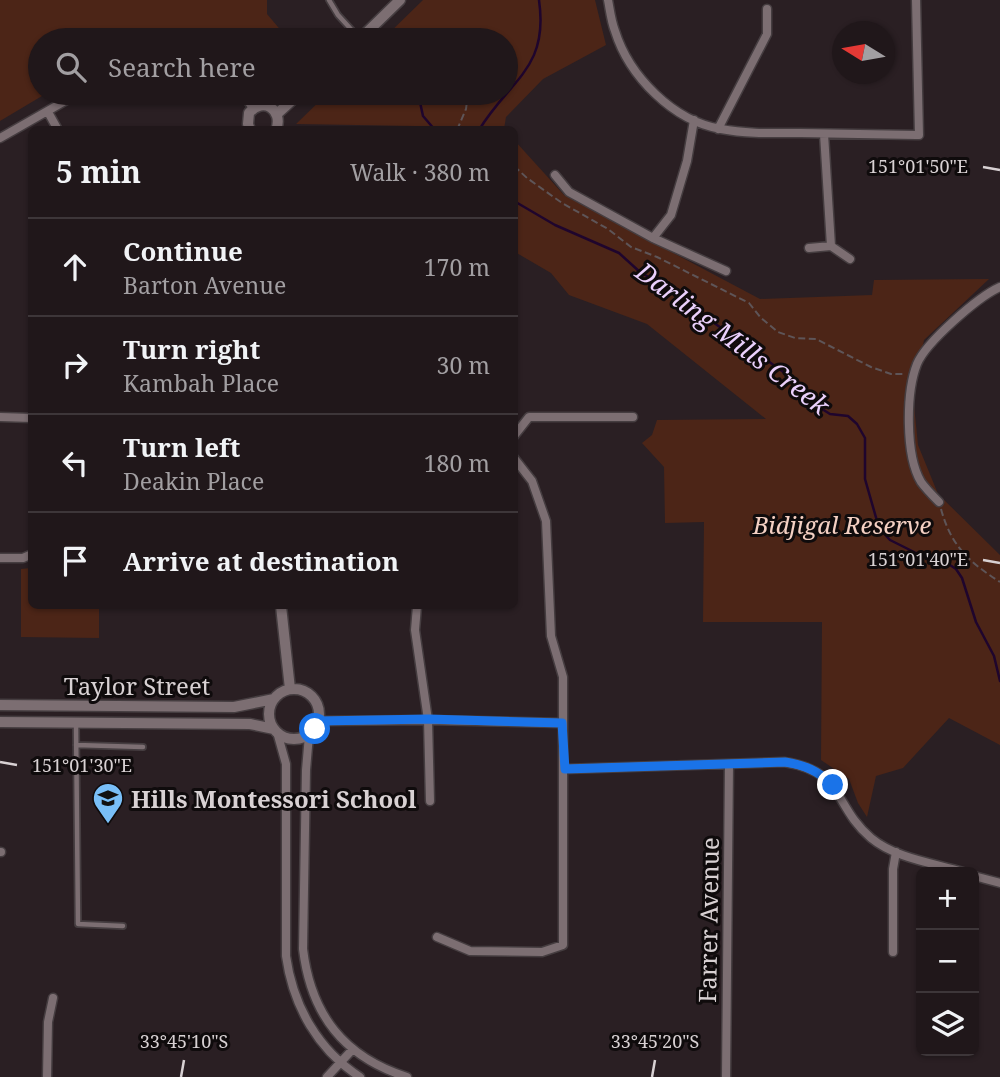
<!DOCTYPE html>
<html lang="en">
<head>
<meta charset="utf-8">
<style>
	:root { --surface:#20171a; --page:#2d2427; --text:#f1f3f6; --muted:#a29fa2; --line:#3d3639 }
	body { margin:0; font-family:"Noto Serif",serif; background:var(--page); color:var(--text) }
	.controls { position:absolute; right:21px; bottom:21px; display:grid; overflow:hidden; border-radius:10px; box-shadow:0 2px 5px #0004 }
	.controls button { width:63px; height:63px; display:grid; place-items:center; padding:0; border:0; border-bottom:2px solid var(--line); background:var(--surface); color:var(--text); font:35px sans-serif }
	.compass { position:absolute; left:832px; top:21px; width:63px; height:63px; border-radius:50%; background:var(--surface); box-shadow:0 2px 5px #0004; rotate:281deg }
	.stop { position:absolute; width:21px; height:21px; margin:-16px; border:5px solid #1a73e8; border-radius:50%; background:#fff }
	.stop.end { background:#1a73e8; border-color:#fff; box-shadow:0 2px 7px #0008 }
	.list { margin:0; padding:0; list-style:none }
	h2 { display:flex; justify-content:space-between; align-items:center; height:91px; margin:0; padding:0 28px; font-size:30px }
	h2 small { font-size:23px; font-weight:400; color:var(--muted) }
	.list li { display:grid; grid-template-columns:46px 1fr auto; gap:21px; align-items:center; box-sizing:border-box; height:98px; padding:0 28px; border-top:2px solid var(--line) }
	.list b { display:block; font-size:26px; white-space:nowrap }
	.list p { margin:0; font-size:23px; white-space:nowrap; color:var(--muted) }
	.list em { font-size:23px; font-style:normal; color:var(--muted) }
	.icon { flex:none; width:38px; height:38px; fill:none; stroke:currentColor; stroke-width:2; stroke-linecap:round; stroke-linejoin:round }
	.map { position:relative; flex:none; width:1000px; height:1077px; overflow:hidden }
	.search { position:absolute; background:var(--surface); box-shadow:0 2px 5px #0004; left:28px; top:28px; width:490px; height:77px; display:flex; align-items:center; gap:18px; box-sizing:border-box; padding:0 24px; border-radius:38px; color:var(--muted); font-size:26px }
	.panel { position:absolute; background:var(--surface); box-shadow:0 2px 5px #0004; left:28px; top:126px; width:490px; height:483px; border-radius:10px }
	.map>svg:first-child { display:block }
	.green { fill:#4c2517 }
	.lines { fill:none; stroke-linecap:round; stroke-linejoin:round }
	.stream { stroke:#1f052d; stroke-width:2.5 }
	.service-casing { stroke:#453d40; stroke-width:8 }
	.minor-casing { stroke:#453d40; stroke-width:11 }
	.tertiary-casing { stroke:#453d40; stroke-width:13 }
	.path { stroke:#5e5558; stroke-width:2; stroke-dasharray:7 3.5; stroke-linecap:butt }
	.service { stroke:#7c6e72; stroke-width:4.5 }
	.minor { stroke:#7c6e72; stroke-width:8 }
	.tertiary { stroke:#7c6e72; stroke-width:10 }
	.route { stroke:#1a73e8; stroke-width:9 }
	.ticks { fill:none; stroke:#d8d1d3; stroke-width:2.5 }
	.labels { text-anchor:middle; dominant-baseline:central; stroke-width:6; stroke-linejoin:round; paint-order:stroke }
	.park-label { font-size:24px; font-style:italic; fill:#f4d0c3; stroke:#0f0b0c }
	.street-label { font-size:24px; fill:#d8d1d3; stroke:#0f0b0c }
	.poi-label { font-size:24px; font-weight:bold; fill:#d8d1d3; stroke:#0f0b0c; text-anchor:start }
	.water-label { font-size:26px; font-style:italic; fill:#ead0fc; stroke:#0f0b0c }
	.ticks-label { font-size:18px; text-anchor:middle; fill:#d8d1d3; stroke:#0f0b0c; stroke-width:6; stroke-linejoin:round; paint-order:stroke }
</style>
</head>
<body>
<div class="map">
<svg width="1000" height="1077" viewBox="0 0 1000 1077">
	<rect width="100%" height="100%" fill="#2a1f23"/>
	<path class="green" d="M0,0H267V14L289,40H40V93H47L0,121Z
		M423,0H595L606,45L543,79L506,117L504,129L415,130L414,126L296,124L328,93H506V40H382Z
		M515,141L564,195L760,299L872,295L874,280L989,279L924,340L913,395L918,445L938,494L1000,555V745L949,718L903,768L876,776L867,817L858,803L849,779L821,760L822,622H703L704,522L665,523L664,467L642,443L652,435L657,420L766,419L647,324L569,295L551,273L515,252Z
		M31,568L32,606H99V638L21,637V569Z"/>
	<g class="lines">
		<path class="stream" d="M415,31V40
			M418,93L423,116L435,130
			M479,130C510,79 549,69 539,0
			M514,201L555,225L619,253L641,273L674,290L693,308L782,371L804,388L822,409L830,414L848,416L857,424L865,438V479L879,528L890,540L916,553L944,561L956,569L962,578L976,622L994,656L1000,681"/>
		<g class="service-casing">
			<path id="service" d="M329,0L338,15L359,38
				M76,722L78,924L123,926
				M76,745L143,747"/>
		</g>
		<g class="minor-casing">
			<path id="minor" d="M608,0C610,10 611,21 615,31C629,76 673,121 721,129C747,134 774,133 801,133C841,134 880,134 919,135L916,0
				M242,93L253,108
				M48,112L58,130
				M718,129L767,34V9
				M0,138L79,93
				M555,175L569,192L653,238L726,271
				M653,238L671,215L687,161L694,120
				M831,246L850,259
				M809,248L831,246L824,134
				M0,417L32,418
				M514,436L529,417H633
				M939,502C933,496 926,489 921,482C905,455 906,392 917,364C926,342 978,297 1000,287
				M0,558H23L32,554
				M417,606L415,630L428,720L430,801
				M319,721L428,720L562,723
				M277,732L286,764V956C293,1006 318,1050 360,1077
				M309,735L306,770L303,949C311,1015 344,1057 407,1077
				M565,769L784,762C845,771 833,806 871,838C895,858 933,863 963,872
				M0,852H1
				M974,876L1000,883
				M437,937L470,951L542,952L563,945V677L551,636L546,521L532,481L514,458
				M893,952V869L896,852
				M47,1077L48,1022L53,998
				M327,1077L352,1050
				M726,1077L729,764"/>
		</g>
		<g class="tertiary-casing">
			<path id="tertiary" d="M359,40L400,0
				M278,113L300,93
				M250,130L248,124L249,113C263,96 284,110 276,130
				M281,606L290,689
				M269 714a25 25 0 1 1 50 0a25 25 0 1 1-50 0Z
				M0,705L234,707L274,699
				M0,722L250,724L274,729"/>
		</g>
		<path class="path" d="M475,40L476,32
			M457,130L466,109L468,93
			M514,166L527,178L562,203L608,229L631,247L657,257L749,303L761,318L778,332L795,338L816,339L871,367L891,374H905
			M941,509C951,546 969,562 1000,582"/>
		<use href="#service" class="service"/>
		<use href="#minor" class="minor"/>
		<use href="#tertiary" class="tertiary"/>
	</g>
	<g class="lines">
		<path class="route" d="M315,729L319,721L428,719L562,723L565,769L785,762C805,765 818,771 833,785"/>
	</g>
	<path class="ticks" d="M983,167L1000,170M983,560L1000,563M0,762L17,765M181,1077L184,1060M652,1077L655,1060"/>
	<defs>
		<g id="school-pin" transform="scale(1.575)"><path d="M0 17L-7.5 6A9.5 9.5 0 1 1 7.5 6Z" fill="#79bff8" stroke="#0f0b0c"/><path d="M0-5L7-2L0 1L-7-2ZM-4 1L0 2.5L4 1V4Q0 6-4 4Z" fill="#111"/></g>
	</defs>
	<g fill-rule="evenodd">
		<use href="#school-pin" x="108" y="798"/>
	</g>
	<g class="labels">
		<g class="park-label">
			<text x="842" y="524">Bidjigal Reserve</text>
		</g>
		<g class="street-label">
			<text x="137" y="685">Taylor Street</text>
			<text transform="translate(708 920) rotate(-89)">Farrer Avenue</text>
		</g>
		<g class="poi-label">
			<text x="131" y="798">Hills Montessori School</text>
		</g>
		<g class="water-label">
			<text transform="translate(733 338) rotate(37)">Darling Mills Creek</text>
		</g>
	</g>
	<g class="ticks-label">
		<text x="918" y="173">151°01'50"E</text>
		<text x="918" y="566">151°01'40"E</text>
		<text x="82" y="772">151°01'30"E</text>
		<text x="184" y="1048">33°45'10"S</text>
		<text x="655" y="1048">33°45'20"S</text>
	</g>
</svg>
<div class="controls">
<button>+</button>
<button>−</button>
<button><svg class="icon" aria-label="layers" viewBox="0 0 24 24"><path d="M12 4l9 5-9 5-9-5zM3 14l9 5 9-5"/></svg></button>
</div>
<svg class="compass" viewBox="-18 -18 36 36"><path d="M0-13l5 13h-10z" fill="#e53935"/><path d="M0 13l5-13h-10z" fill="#a29fa2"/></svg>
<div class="stop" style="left:315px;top:729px"></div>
<div class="stop end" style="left:833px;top:785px"></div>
<div class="search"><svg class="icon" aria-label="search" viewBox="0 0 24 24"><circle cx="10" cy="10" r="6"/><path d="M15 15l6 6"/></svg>Search here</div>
<section class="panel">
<h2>5 min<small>Walk · 380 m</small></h2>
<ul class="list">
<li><svg class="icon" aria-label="ahead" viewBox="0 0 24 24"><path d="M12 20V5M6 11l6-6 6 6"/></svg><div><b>Continue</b><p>Barton Avenue</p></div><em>170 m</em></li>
<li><svg class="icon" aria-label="right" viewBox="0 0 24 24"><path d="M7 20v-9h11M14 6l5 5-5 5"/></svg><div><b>Turn right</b><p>Kambah Place</p></div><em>30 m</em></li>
<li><svg class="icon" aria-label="left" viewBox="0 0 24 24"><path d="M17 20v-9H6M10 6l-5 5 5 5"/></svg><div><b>Turn left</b><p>Deakin Place</p></div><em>180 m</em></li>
<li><svg class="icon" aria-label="arrive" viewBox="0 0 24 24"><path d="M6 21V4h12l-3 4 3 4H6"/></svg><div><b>Arrive at destination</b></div></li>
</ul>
</section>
</div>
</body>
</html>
